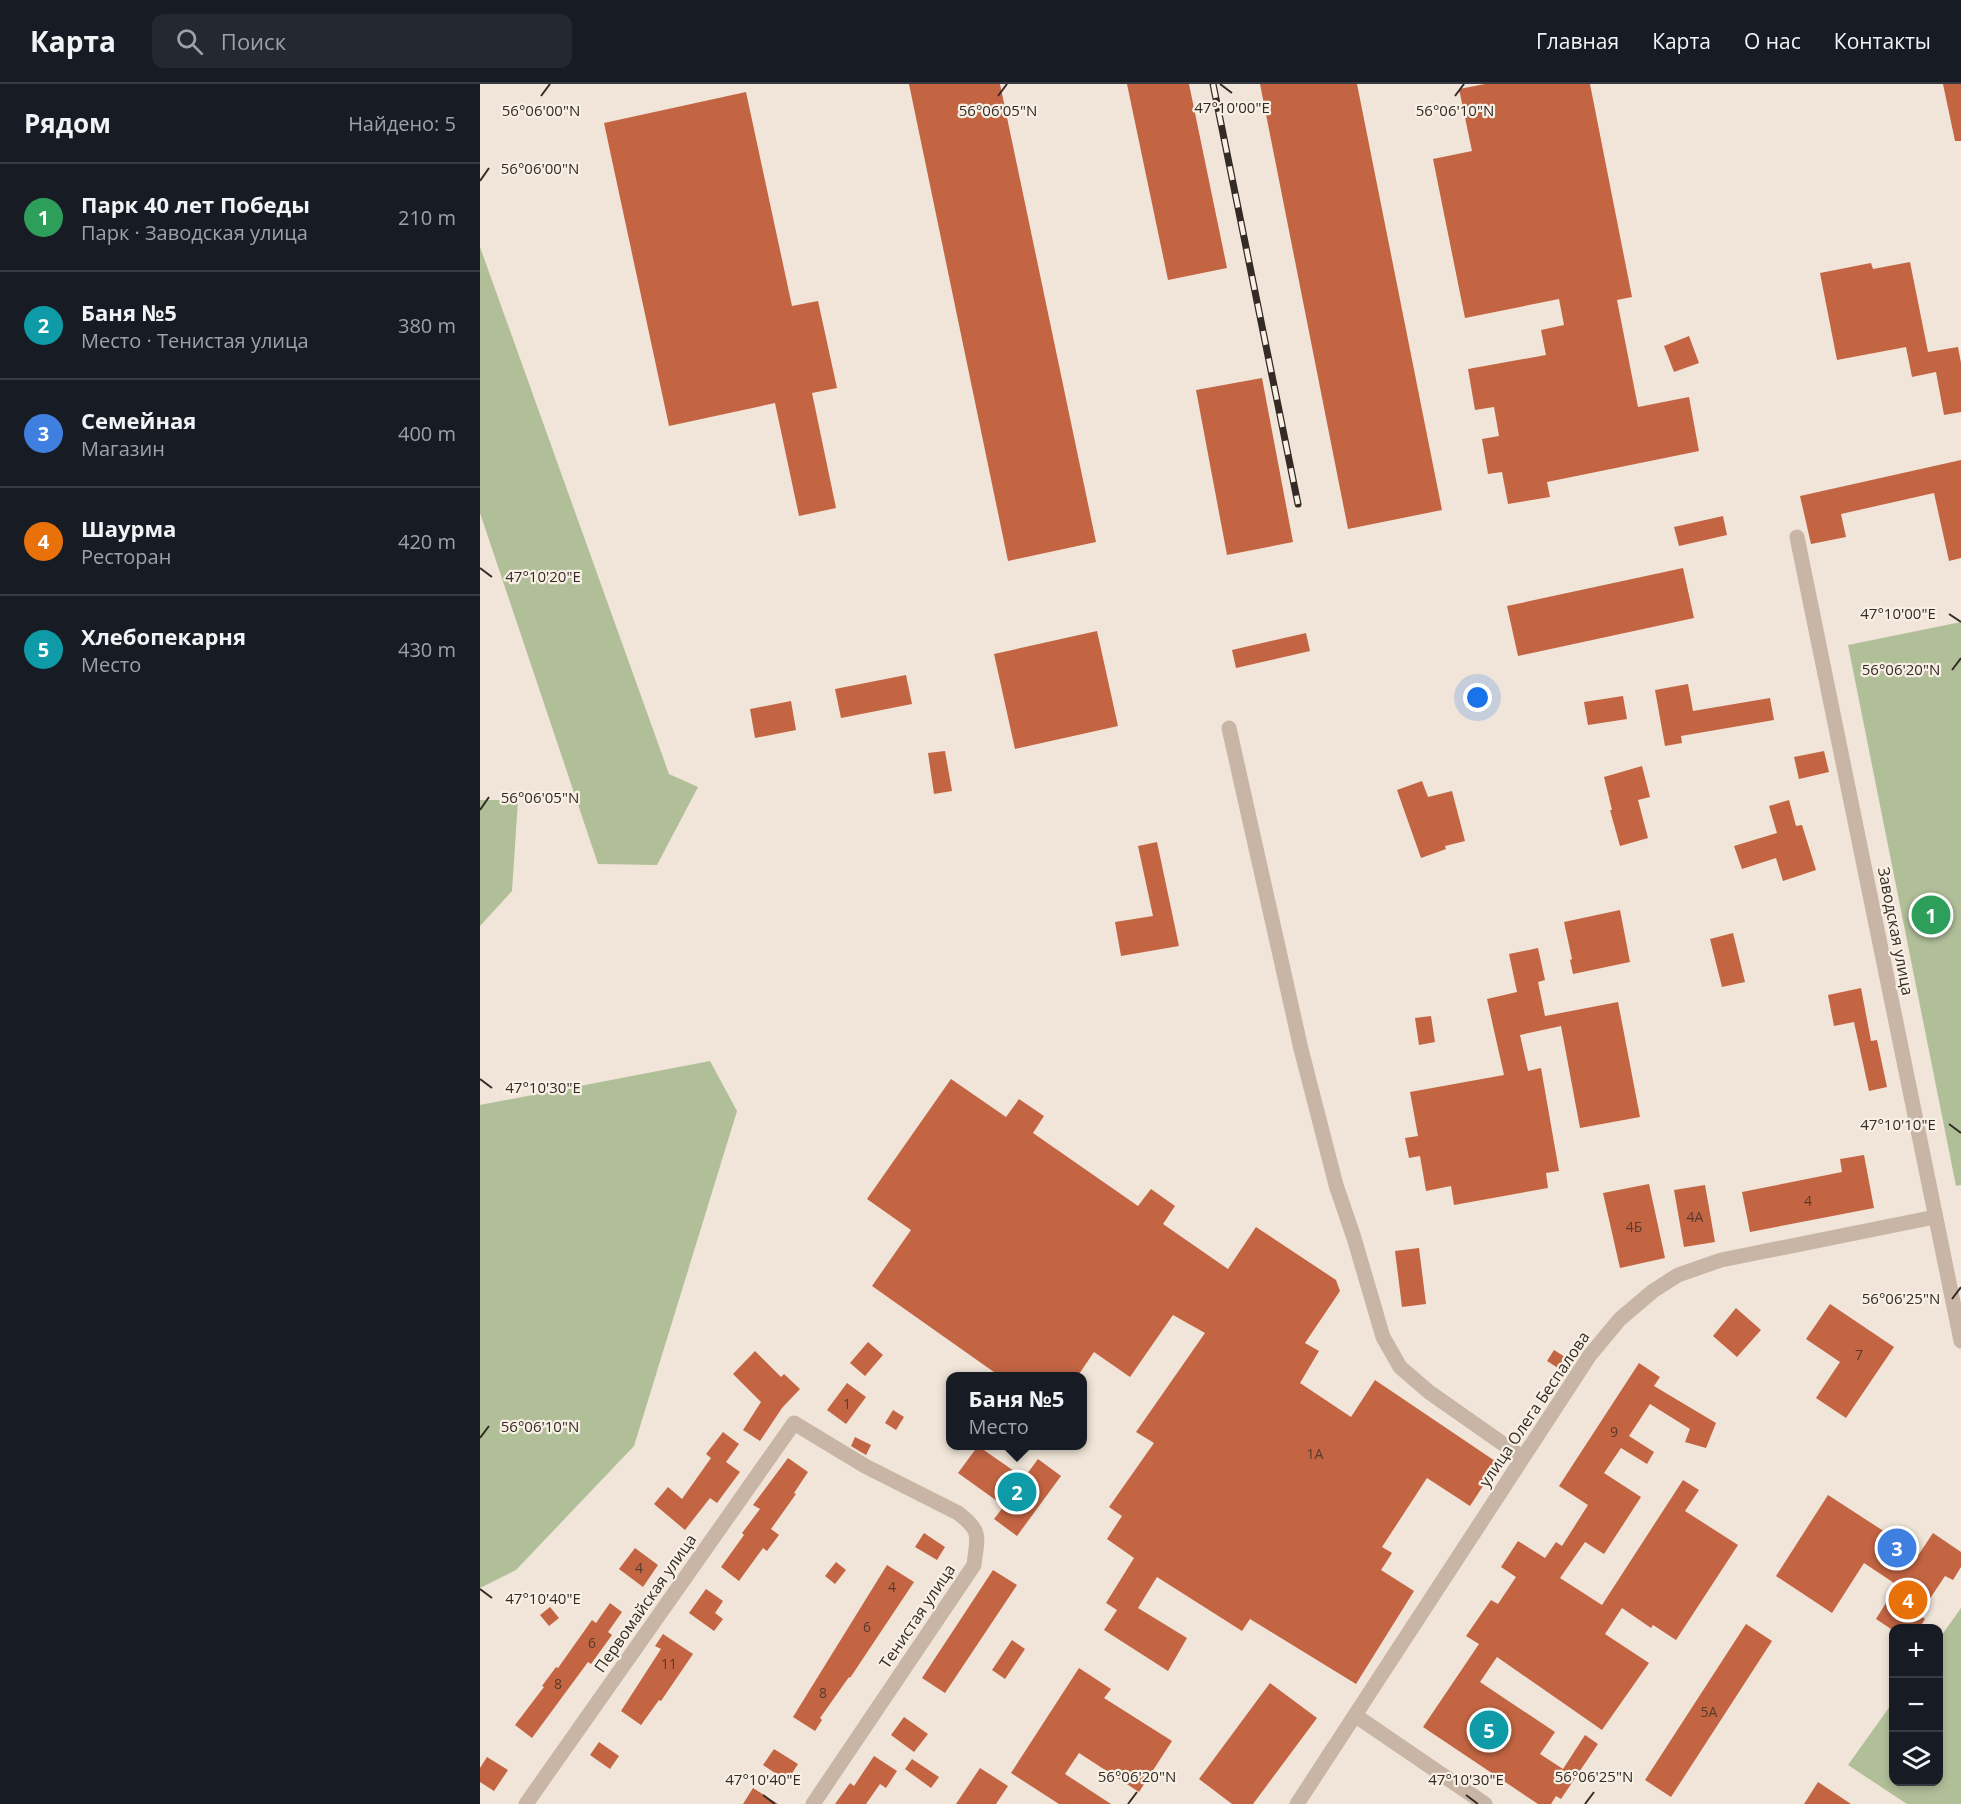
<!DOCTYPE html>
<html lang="ru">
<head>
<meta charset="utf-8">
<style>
	:root { --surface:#171b24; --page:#242831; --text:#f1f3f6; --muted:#9ea1a6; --line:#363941; --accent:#7c3aed }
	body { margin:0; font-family:"Open Sans",sans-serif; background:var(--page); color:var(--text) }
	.controls { position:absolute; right:18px; bottom:18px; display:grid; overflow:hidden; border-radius:12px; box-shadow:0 3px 9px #0003 }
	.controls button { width:54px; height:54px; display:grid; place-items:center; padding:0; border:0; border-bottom:2px solid var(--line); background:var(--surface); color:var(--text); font:30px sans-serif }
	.you { position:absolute; left:998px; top:614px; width:21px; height:21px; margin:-15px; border:4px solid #fff; border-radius:50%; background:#1a73e8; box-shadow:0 0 0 9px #1a73e833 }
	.badge { display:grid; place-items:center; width:39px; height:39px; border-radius:50%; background:var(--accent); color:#fff; font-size:20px; font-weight:700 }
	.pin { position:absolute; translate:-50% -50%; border:3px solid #fff; box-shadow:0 2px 6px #0006 }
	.popup { position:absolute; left:466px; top:1288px; width:141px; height:78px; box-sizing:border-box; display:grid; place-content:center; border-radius:12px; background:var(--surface); filter:drop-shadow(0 2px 4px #0005); font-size:20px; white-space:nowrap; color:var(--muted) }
	.popup b { font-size:22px; color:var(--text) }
	.popup::after { content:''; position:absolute; left:50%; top:100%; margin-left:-12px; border:12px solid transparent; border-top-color:var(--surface) }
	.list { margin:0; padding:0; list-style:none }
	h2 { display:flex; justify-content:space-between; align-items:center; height:78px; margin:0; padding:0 24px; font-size:26px }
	h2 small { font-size:20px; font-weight:400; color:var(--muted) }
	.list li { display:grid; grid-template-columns:39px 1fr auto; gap:18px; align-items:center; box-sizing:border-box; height:108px; padding:0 24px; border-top:2px solid var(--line) }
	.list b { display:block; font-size:22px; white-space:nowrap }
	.list p { margin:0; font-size:20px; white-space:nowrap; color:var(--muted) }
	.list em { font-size:20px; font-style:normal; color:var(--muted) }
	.icon { flex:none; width:33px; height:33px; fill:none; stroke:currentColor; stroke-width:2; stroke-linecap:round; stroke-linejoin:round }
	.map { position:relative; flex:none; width:1481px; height:1720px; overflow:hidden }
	header { display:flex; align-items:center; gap:36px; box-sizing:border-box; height:84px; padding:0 30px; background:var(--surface); border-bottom:2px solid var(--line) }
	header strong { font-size:28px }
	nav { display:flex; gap:33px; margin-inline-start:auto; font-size:21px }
	.search { width:420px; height:54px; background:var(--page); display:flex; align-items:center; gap:15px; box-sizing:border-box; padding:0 21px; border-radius:12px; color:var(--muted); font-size:22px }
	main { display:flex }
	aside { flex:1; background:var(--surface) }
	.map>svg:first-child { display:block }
	.green { fill:#b1bf99 }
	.building { fill:#c36543 }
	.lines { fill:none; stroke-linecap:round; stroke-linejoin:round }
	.minor { stroke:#c8b5a5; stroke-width:15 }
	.rail-casing { stroke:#342b26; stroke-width:7 }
	.rail { stroke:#f8f0e4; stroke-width:4.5; stroke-dasharray:14; stroke-linecap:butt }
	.ticks { fill:none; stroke:#342b26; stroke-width:2 }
	.labels { text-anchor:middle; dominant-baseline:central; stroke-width:4.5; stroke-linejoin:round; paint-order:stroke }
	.number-label { font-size:14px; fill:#583a2d }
	.street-label { font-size:16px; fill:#342b26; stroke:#f8f0e4 }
	.ticks-label { font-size:15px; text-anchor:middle; fill:#342b26; stroke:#f8f0e4; stroke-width:4.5; stroke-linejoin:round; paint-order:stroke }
</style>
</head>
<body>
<header>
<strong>Карта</strong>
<div class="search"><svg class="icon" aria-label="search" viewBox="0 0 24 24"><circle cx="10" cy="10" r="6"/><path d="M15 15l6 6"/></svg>Поиск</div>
<nav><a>Главная</a><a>Карта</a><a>О нас</a><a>Контакты</a></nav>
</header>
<main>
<aside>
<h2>Рядом<small>Найдено: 5</small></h2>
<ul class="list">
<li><span class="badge" style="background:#2e9e5b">1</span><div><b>Парк 40 лет Победы</b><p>Парк · Заводская улица</p></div><em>210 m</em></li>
<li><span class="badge" style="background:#0f9aa8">2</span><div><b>Баня №5</b><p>Место · Тенистая улица</p></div><em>380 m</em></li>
<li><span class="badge" style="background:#3f7fe0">3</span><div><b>Семейная</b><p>Магазин</p></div><em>400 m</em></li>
<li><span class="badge" style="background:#e8710a">4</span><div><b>Шаурма</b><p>Ресторан</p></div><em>420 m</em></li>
<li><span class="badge" style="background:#0f9aa8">5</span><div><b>Хлебопекарня</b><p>Место</p></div><em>430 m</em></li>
</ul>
</aside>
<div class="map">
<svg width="1481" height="1720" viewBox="0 0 1481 1720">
	<rect width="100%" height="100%" fill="#f0e5d8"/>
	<path class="green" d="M0,163L189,690L218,703L177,781L118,780L0,429Z
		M1481,538V1101L1476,1102L1368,561Z
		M0,716H38L32,807L0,842Z
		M230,977L257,1027L154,1362L36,1486L0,1504V1021Z
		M1481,1524V1720H1427L1368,1681L1413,1618L1414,1698H1458L1459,1555Z"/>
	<path class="building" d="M429,0H520L616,458L528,477Z
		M647,0H709L747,184L688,196Z
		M780,0H877L962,426L868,445Z
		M1005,0H1110L1152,213L1137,216L1158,323L1209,313L1219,367L1067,398L1070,413L1028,420L1022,388L1008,390L1002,355L1019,352L1014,323L995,326L988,285L1066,271L1061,246L1084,241L1079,215L985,234L953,75L992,67L979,5Z
		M1463,0H1481V57H1475Z
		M266,8L312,222L338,217L357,304L332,309L356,424L319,432L295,319L189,342L124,39Z
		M1430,178L1448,268L1478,263L1481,279V328L1464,331L1456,288L1432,293L1426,263L1357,276L1340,189L1391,179L1393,185Z
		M1209,252L1219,279L1194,288L1184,262Z
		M782,294L813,458L747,471L716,306Z
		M1481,376V474L1469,477L1454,409L1361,430L1366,453L1331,460L1320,412Z
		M1243,432L1247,451L1199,462L1194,443Z
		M1203,484L1214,534L1038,572L1027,522Z
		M617,547L638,642L535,665L514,570Z
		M826,549L830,567L756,584L752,566Z
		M426,591L432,620L361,634L355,605Z
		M1208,600L1213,627L1290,614L1294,636L1201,652L1202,659L1185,662L1175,606Z
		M1143,612L1147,635L1108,641L1104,618Z
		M311,617L316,646L275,654L270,625Z
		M465,667L472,707L454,710L448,669Z
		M1344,667L1349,688L1319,695L1314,673Z
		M1162,682L1170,713L1158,716L1168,754L1140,762L1130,726H1132L1124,693Z
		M942,697L948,713L972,707L985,757L965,762L966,765L941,774L917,706Z
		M1309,716L1316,742L1322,741L1336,786L1303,797L1296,774L1262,785L1254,762L1297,749L1289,722Z
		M677,758L699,862L641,872L635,838L673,832L658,762Z
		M1140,826L1150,878L1093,890L1090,876L1092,875L1084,838Z
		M1253,849L1265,898L1242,903L1230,855Z
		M1058,864L1065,896L1058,898L1065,932L1138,918L1160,1033L1100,1044L1081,942L1040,951L1048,987L1061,984L1079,1087L1066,1089L1068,1104L974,1121L971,1102L946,1107L940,1072L929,1074L925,1054L938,1052L930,1008L1024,991L1007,915L1037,908L1029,870Z
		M1381,904L1391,957L1397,956L1407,1003L1389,1007L1374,938L1354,942L1348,911Z
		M951,932L955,958L939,961L935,934Z
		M471,995L526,1033L539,1015L564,1032L553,1049L658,1122L671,1105L695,1122L683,1140L748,1185L776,1143L856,1196L860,1207L825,1259L839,1267L820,1299L871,1333L895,1296L1018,1379L990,1422L947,1394L902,1463L912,1469L901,1486L934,1507L876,1600L770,1535L762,1547L677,1493L658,1524L707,1554L688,1587L624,1546L637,1526L626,1519L654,1474L627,1455L642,1432L629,1423L674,1359L656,1348L725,1249L693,1231L650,1293L614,1268L597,1293H521L392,1202L431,1146L387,1115Z
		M1384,1071L1394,1124L1270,1148L1262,1108L1362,1088L1360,1075Z
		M1169,1100L1185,1174L1140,1184L1123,1109Z
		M1225,1101L1235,1158L1204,1163L1194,1106Z
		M939,1164L946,1220L922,1223L915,1167Z
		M1350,1220L1414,1263L1366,1334L1336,1314L1360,1278L1326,1255Z
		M1256,1224L1281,1246L1257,1273L1233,1252Z
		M388,1258L403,1271L385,1292L370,1279Z
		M1074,1266L1085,1273L1078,1284L1067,1277Z
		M275,1267L301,1293L304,1290L320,1305L302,1324L280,1357L263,1346L281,1318L253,1290Z
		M1159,1279L1180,1293L1174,1302L1236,1339L1226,1364L1205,1358L1210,1345L1170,1320L1149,1352L1174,1368L1167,1380L1141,1364L1124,1389L1161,1413L1124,1470L1105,1458L1080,1494L1122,1521L1203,1396L1219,1406L1205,1427L1258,1461L1196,1556L1173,1541L1171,1544L1142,1524L1125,1550L1169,1579L1122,1646L1017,1573L1000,1598L1075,1648L1060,1670L1083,1685L1105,1651L1118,1660L1081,1715L1076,1712L1071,1720H1058L943,1643L999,1560L986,1552L1011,1516L1018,1520L1036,1493L1021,1483L1038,1457L1065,1474L1076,1458L1082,1462L1108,1421L1079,1402Z
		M367,1299L386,1313L366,1340L347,1326Z
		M413,1326L424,1333L416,1346L405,1339Z
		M243,1348L259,1360L246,1378L260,1388L237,1419L230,1414L205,1446L174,1420L188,1403L202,1415L231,1374L226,1370Z
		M375,1353L391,1361L386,1371L371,1362Z
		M498,1362L544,1394L558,1375L581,1392L537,1452L514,1435L524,1422L478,1389Z
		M308,1374L328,1388L314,1409L316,1410L291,1445L299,1451L287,1467L283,1464L259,1497L241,1483L264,1451L262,1449L280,1425L273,1421Z
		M1348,1411L1439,1470L1453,1449L1481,1468V1483L1473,1496L1465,1492L1439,1531L1445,1535L1439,1545H1411L1396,1535L1417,1501L1384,1479L1352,1529L1296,1492Z
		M444,1449L465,1463L457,1476L435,1463Z
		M155,1464L178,1481L163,1503L139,1485Z
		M356,1478L366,1486L355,1500L345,1492Z
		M407,1481L434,1498L370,1594L369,1593L340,1634L342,1636L335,1647L313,1633Z
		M513,1486L537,1501L465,1609L442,1594Z
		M226,1505L243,1517L235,1529L243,1535L234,1547L209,1529Z
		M130,1519L142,1528L128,1548L132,1551L111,1580L108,1578L52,1654L35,1641L64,1603L62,1602L76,1583L78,1584L112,1536L116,1539Z
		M70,1523L79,1534L69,1542L60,1531Z
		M1266,1540L1292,1557L1191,1713L1165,1696Z
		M183,1550L213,1570L181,1617L179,1616L161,1641L141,1627L181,1565L175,1562Z
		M532,1556L545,1565L525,1595L512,1586Z
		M599,1584L631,1605L624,1614L692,1657L659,1708L599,1669L585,1690L631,1720H579L531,1689Z
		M790,1599L837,1634L773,1720H752L719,1695Z
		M424,1633L448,1650L434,1668L411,1651Z
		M119,1658L139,1672L130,1685L110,1671Z
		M294,1665L318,1680L307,1697L283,1681Z
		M394,1672L417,1687L406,1704L400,1700L386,1720H355L370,1699L374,1702Z
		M7,1673L28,1686L14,1707L0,1698V1684Z
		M432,1675L459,1693L451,1704L425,1685Z
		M500,1684L528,1702L516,1720H476Z
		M1338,1698L1371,1720H1324Z
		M273,1704L298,1720H263Z"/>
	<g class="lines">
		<path class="minor" d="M1317,453L1481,1257
			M749,644L821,965L856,1101L874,1154L903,1253L920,1283L949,1308L1042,1373
			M876,1632L1005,1720
			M46,1720L314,1339L385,1382L478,1429C503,1448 497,1453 494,1481L333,1720
			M817,1720L1110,1271L1140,1235L1173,1207L1198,1191L1241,1176L1455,1133"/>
		<g class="rail-casing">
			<path id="rail" d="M733,0L818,420"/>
		</g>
		<use href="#rail" class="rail"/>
	</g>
	<path class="ticks" d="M740,0L752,9M61,12L70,0M518,12L527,0M975,12L984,0M0,97L9,84M0,484L12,493M1469,530L1481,538M1472,586L1481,574M0,726L9,713M0,995L12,1004M1469,1040L1481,1049M1472,1215L1481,1203M0,1354L9,1342M0,1505L12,1514M283,1711L295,1720M986,1711L998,1720M648,1720L657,1708M1105,1720L1114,1708"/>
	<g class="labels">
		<g class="number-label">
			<text x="1328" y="1116">4</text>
			<text x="1215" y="1132">4А</text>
			<text x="1154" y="1142">4Б</text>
			<text x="1379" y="1270">7</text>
			<text x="367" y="1319">1</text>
			<text x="1134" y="1347">9</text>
			<text x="835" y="1369">1А</text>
			<text x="159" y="1483">4</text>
			<text x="412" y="1502">4</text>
			<text x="387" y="1542">6</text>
			<text x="112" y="1558">6</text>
			<text x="189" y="1579">11</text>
			<text x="78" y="1599">8</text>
			<text x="343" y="1608">8</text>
			<text x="1229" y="1627">5А</text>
		</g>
		<g class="street-label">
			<text transform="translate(1416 847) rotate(79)">Заводская улица</text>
			<text transform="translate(1054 1325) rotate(-56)">улица Олега Беспалова</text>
			<text transform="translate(165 1519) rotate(-55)">Первомайская улица</text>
			<text transform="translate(437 1532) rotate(-56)">Тенистая улица</text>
		</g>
	</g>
	<g class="ticks-label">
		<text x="752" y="29">47°10'00"E</text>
		<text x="61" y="32">56°06'00"N</text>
		<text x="518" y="32">56°06'05"N</text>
		<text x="975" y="32">56°06'10"N</text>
		<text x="60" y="90">56°06'00"N</text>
		<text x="63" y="498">47°10'20"E</text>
		<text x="1418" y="535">47°10'00"E</text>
		<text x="1421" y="591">56°06'20"N</text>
		<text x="60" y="719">56°06'05"N</text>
		<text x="63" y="1009">47°10'30"E</text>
		<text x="1418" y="1046">47°10'10"E</text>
		<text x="1421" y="1220">56°06'25"N</text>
		<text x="60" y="1348">56°06'10"N</text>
		<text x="63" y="1520">47°10'40"E</text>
		<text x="657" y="1698">56°06'20"N</text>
		<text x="1114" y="1698">56°06'25"N</text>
		<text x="283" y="1701">47°10'40"E</text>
		<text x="986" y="1701">47°10'30"E</text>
	</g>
</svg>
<div class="controls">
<button>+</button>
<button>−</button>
<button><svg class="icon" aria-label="layers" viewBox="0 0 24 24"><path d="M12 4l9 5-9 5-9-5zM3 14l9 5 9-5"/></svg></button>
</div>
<div class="you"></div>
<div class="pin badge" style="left:1451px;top:831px;background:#2e9e5b">1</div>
<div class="pin badge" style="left:537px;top:1408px;background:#0f9aa8">2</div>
<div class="popup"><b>Баня №5</b>Место</div>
<div class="pin badge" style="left:1417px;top:1464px;background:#3f7fe0">3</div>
<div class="pin badge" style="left:1428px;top:1516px;background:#e8710a">4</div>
<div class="pin badge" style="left:1009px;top:1646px;background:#0f9aa8">5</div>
</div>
</main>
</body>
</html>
